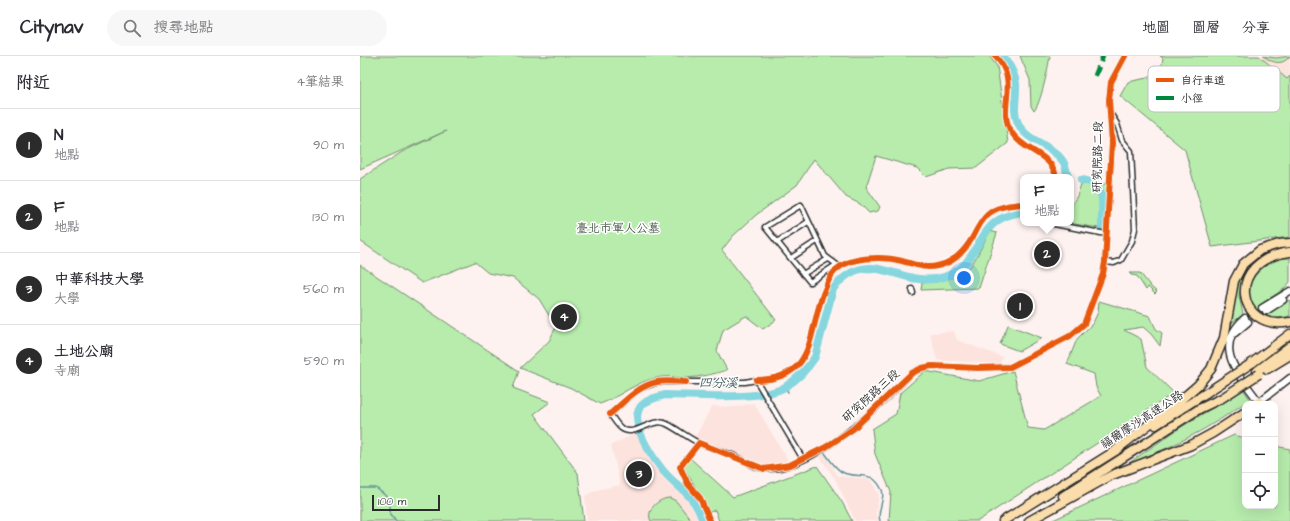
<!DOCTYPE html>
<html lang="zh-TW">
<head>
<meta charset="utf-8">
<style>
	:root { --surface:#fff; --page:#f7f7f7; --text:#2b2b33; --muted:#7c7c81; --line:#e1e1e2; --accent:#2b2b2b }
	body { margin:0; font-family:"Architects Daughter","LXGW WenKai TC",sans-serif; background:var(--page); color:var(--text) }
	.controls { position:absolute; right:12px; bottom:12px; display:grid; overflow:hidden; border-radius:8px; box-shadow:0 4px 16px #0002 }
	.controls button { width:36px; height:36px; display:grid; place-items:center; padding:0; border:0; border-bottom:1px solid var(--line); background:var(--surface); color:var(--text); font:20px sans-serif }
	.scale { position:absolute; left:12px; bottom:10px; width:68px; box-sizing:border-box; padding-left:4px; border:2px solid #2b2b2b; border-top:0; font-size:11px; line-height:14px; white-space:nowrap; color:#2b2b2b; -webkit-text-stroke:3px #fff; paint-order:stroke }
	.you { position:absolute; left:604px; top:222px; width:14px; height:14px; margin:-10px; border:3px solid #fff; border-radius:50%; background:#1a73e8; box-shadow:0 0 0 6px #1a73e833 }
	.badge { display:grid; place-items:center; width:26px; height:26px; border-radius:50%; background:var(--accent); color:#fff; font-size:13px; font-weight:700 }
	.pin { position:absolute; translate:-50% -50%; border:2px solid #fff; box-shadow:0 1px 4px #0006 }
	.popup { position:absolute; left:660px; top:118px; width:54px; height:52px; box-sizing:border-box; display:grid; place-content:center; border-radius:8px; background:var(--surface); filter:drop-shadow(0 1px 3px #0005); font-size:13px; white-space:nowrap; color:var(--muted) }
	.popup b { font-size:15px; color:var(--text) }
	.popup::after { content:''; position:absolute; left:50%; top:100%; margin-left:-8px; border:8px solid transparent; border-top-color:var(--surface) }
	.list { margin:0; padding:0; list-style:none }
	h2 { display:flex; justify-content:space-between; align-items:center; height:52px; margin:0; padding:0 16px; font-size:17px }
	h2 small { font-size:13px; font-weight:400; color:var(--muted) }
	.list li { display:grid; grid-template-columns:26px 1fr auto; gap:12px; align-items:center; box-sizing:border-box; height:72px; padding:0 16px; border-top:1px solid var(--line) }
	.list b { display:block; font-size:15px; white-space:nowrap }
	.list p { margin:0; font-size:13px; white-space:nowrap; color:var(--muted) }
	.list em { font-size:13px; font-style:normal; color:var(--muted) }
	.icon { flex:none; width:22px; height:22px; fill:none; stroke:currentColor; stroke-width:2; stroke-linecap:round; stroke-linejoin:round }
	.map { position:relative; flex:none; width:930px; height:465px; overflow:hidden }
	header { display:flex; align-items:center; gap:24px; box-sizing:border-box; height:56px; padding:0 20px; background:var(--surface); border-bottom:1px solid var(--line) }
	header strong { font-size:19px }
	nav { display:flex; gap:22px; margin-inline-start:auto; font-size:14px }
	.search { width:280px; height:36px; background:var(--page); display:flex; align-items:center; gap:10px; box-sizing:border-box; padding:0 14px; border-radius:22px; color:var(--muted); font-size:15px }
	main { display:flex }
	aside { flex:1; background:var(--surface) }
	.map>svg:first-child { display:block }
	.built { fill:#fde3de }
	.green { fill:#b7ecad; stroke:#718c6c }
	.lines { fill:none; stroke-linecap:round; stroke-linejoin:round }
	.stream { stroke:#619296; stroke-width:1.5 }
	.river { stroke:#85d6de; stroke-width:8 }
	.secondary-tunnel { stroke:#d4cac9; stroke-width:6; stroke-dasharray:6 3; stroke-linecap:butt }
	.street-casing { stroke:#2b2b2b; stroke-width:7 }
	.secondary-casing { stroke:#2b2b2b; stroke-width:9 }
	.highway-casing { stroke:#2b2b2b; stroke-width:11 }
	.street { stroke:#fff; stroke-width:4 }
	.secondary { stroke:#fff; stroke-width:6 }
	.highway { stroke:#fbddab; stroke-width:8 }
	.highway-bridge-casing { stroke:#2b2b2b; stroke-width:11; stroke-linecap:butt }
	.highway-bridge { stroke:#fbddab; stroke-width:8 }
	.quiet { stroke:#00873e; stroke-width:5; stroke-dasharray:10 5; stroke-linecap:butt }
	.cycleway-casing { stroke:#fff; stroke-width:8 }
	.cycleway { stroke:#e8590c; stroke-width:6 }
	.labels { text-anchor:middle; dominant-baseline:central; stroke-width:3; stroke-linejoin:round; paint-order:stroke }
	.street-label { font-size:12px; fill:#2b2b2b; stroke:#fff }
	.park-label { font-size:12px; fill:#4e5b4c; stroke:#fff }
	.water-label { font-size:13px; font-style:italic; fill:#465e61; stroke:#fff }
	.key { fill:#fff; stroke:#bfbfbf; stroke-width:1 }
	.key-label { font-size:11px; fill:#2b2b2b }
</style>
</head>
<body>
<header>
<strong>Citynav</strong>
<div class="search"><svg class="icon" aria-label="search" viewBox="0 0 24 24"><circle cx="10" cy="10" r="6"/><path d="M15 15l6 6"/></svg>搜尋地點</div>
<nav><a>地圖</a><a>圖層</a><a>分享</a></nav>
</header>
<main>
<aside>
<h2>附近<small>4筆結果</small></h2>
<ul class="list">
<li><span class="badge">1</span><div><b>N</b><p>地點</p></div><em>90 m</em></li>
<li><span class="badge">2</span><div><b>F</b><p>地點</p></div><em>130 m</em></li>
<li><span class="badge">3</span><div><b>中華科技大學</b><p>大學</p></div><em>560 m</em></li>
<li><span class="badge">4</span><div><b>土地公廟</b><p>寺廟</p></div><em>590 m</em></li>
</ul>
</aside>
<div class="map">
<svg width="930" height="465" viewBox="0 0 930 465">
	<rect width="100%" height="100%" fill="#fef2f0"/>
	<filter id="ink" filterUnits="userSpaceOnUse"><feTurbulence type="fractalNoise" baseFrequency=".025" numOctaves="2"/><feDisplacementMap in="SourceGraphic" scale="8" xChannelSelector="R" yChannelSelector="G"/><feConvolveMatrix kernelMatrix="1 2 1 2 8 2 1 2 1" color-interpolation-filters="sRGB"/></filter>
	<g filter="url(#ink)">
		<path class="built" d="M629,0H646L648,6L637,10Z
			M899,0H930V20L927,23Z
			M594,275L597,284L643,301L640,308L577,304L570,277Z
			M394,347L428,404L416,409H404L335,381L352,350L374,351Z
			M277,377L292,408L328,445L340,465H227L225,440L236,434L260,429L251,389Z
			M464,398L478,420L510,423L519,438L516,458L518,465H495L474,421L459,400Z"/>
		<path class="green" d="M0,0H629L637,10L648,87L616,112L589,113L566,121L557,112L516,100L506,131L520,151L518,155L509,157L500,148L486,141L454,103L437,129L396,159L373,180L362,194L416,264L403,273L386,260L363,274L357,295L367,314C354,318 341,321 327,322C317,322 307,319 296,322C275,326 260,341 240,348L211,332L160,312L189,285L196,271L179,243L153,222L128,217L115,206L62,227L0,185V123L42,96L86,75L0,113Z
			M660,0H690C688,12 681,47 674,55L671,50L670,24Z
			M800,0H899L927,23L930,20V181L852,191L825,94L760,40L768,26L787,22L801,14L803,2Z
			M903,0L916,2L930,0C921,11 912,6 903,0Z
			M721,128H748L744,173L709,167H711V150L717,140Z
			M630,175L637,177L619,232L561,234L562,227C611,221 607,218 630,175Z
			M923,202H930V226L924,233L898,250L905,257L930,244V260C879,273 873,216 923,202Z
			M0,209L159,315L153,332L190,346L174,358L218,417L224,465H0Z
			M884,214L879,240L883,258L871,268L876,228Z
			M770,217H780L792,232L797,236L795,238L788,231L786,234L777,220L771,219Z
			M739,245L790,260L796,273L802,277L800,290L791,278L783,271L764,274L781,283L787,311L814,337L618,465H529L531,436L515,398L512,373L536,358L540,337L565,315L619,325L653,315L668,372L684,374L741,340L736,331L734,318L707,308L717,283L733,267L738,256Z
			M648,269L682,282L659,295L640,288Z
			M883,333L890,343C851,372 811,392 766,409L818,373Z
			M874,379L885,382V450H915V390L930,393V465H691Z
			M330,402L373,441L457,410L482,446L492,465H359L355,454L350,456L324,412Z
			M310,442L316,445L332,465H291C285,454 299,442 310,442Z"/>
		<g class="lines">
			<path class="stream" d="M425,331L428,336
				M465,397C470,404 476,414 484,417C500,423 512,413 522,434C526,444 516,454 520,465
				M0,432H16L30,443V457L36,465"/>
			<path class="river" d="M643,0C649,8 655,18 656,28C657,41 652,55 658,67C666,86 691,88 702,104C706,108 706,115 708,121
				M721,124C749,127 741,149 742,171
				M343,465C340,456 336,448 330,441C321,431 309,423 301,412C291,399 267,364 282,349C288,343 297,341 305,339C332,339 404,345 425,331C436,324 448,312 455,301L473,233C510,186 541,235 584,221C626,207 611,162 663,156"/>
			<path class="secondary-tunnel" d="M885,262L902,252
				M888,266L906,255"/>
			<g class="street-casing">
				<path id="street" d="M689,167L746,178
					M417,186L448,166
					M431,202L457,185
					M745,206L754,207L761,204L772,185L775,173L771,95L762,84L757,68L750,57
					M476,209L450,226L405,171L441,149L465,200L480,211
					M443,218L468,203
					M552,233L553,237
					M339,387L320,411L328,428L340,442L350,465
					M443,403L396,324L385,326H299L279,333L250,358C253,362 257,369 261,372C275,383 291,360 307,368C319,374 331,384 343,389C354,393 365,396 375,400C385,404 394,413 405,413C452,416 521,349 552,317L562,312L572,310L618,312L650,311L710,280L724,268L743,218L745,206L752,87L749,44L751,26L765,0"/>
			</g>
			<g class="secondary-casing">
				<path id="secondary" d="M902,252L930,235
					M906,255L923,244
					M885,262C851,292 879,318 899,346L930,322
					M875,277L888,266"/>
			</g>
			<g class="highway-casing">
				<path id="highway" d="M930,196C864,204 876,277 930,266
					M892,307L930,278
					M907,313L930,299
					M897,315L930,290
					M895,348L899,346
					M796,369L846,337
					M756,394L823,342L838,329L851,313L864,282L874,225L883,208L900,194L919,188L930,187
					M703,440L839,353
					M643,465L760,392
					M669,465L752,419L831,389L853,377L885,356"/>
			</g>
			<use href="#street" class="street"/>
			<use href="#secondary" class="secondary"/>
			<use href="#highway" class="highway"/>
			<g class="highway-bridge-casing">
				<path id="highway-bridge" d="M846,337L892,307
					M839,353L862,342L899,318"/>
			</g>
			<use href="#highway-bridge" class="highway-bridge"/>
			<path class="quiet" d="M735,20L743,0"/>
			<g class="cycleway-casing">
				<path id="cycleway" d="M635,0C662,27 635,52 652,77C664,96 692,97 696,121
					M396,324C460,323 446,273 466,231C468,225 471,219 475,215C489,200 524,200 542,205C554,208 564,213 577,210C595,207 608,191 616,175C620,168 624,160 631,156C640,150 652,149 663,148
					M250,358C264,346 278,330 297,326C306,324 317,326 326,326
					M350,465L340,442L328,428L320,411L339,387L404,413L430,409L466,391L493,373L552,317L562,312L572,310L618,312L650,311L710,280L724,268L743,218L745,206L752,87L749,44L751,26L765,0"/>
			</g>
			<use href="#cycleway" class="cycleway"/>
		</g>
	</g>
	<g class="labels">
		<g class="street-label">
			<text transform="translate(738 101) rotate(-89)">研究院路二段</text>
			<text transform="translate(511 340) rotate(-42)">研究院路三段</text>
			<text transform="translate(782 364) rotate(-33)">福爾摩沙高速公路</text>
		</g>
		<g class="park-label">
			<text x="258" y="172">臺北市軍人公墓</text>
		</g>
		<g class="water-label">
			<text transform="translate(358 327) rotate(1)">四分溪</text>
		</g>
	</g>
	<rect x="788" y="10" width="132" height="46" rx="6" class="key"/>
	<rect x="796" y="22" width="18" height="4" fill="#e8590c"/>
	<rect x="796" y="40" width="18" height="4" fill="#00873e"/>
	<g class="key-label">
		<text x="821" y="28">自行車道</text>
		<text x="821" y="46">小徑</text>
	</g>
</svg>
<div class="controls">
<button>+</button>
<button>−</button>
<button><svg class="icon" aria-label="locate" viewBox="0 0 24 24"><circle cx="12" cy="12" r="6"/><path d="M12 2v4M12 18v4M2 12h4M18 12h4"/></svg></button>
</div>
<div class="scale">100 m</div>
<div class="you"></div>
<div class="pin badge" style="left:660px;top:250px">1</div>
<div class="pin badge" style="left:687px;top:198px">2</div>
<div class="popup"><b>F</b>地點</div>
<div class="pin badge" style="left:279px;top:418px">3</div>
<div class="pin badge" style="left:204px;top:261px">4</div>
</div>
</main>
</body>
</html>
